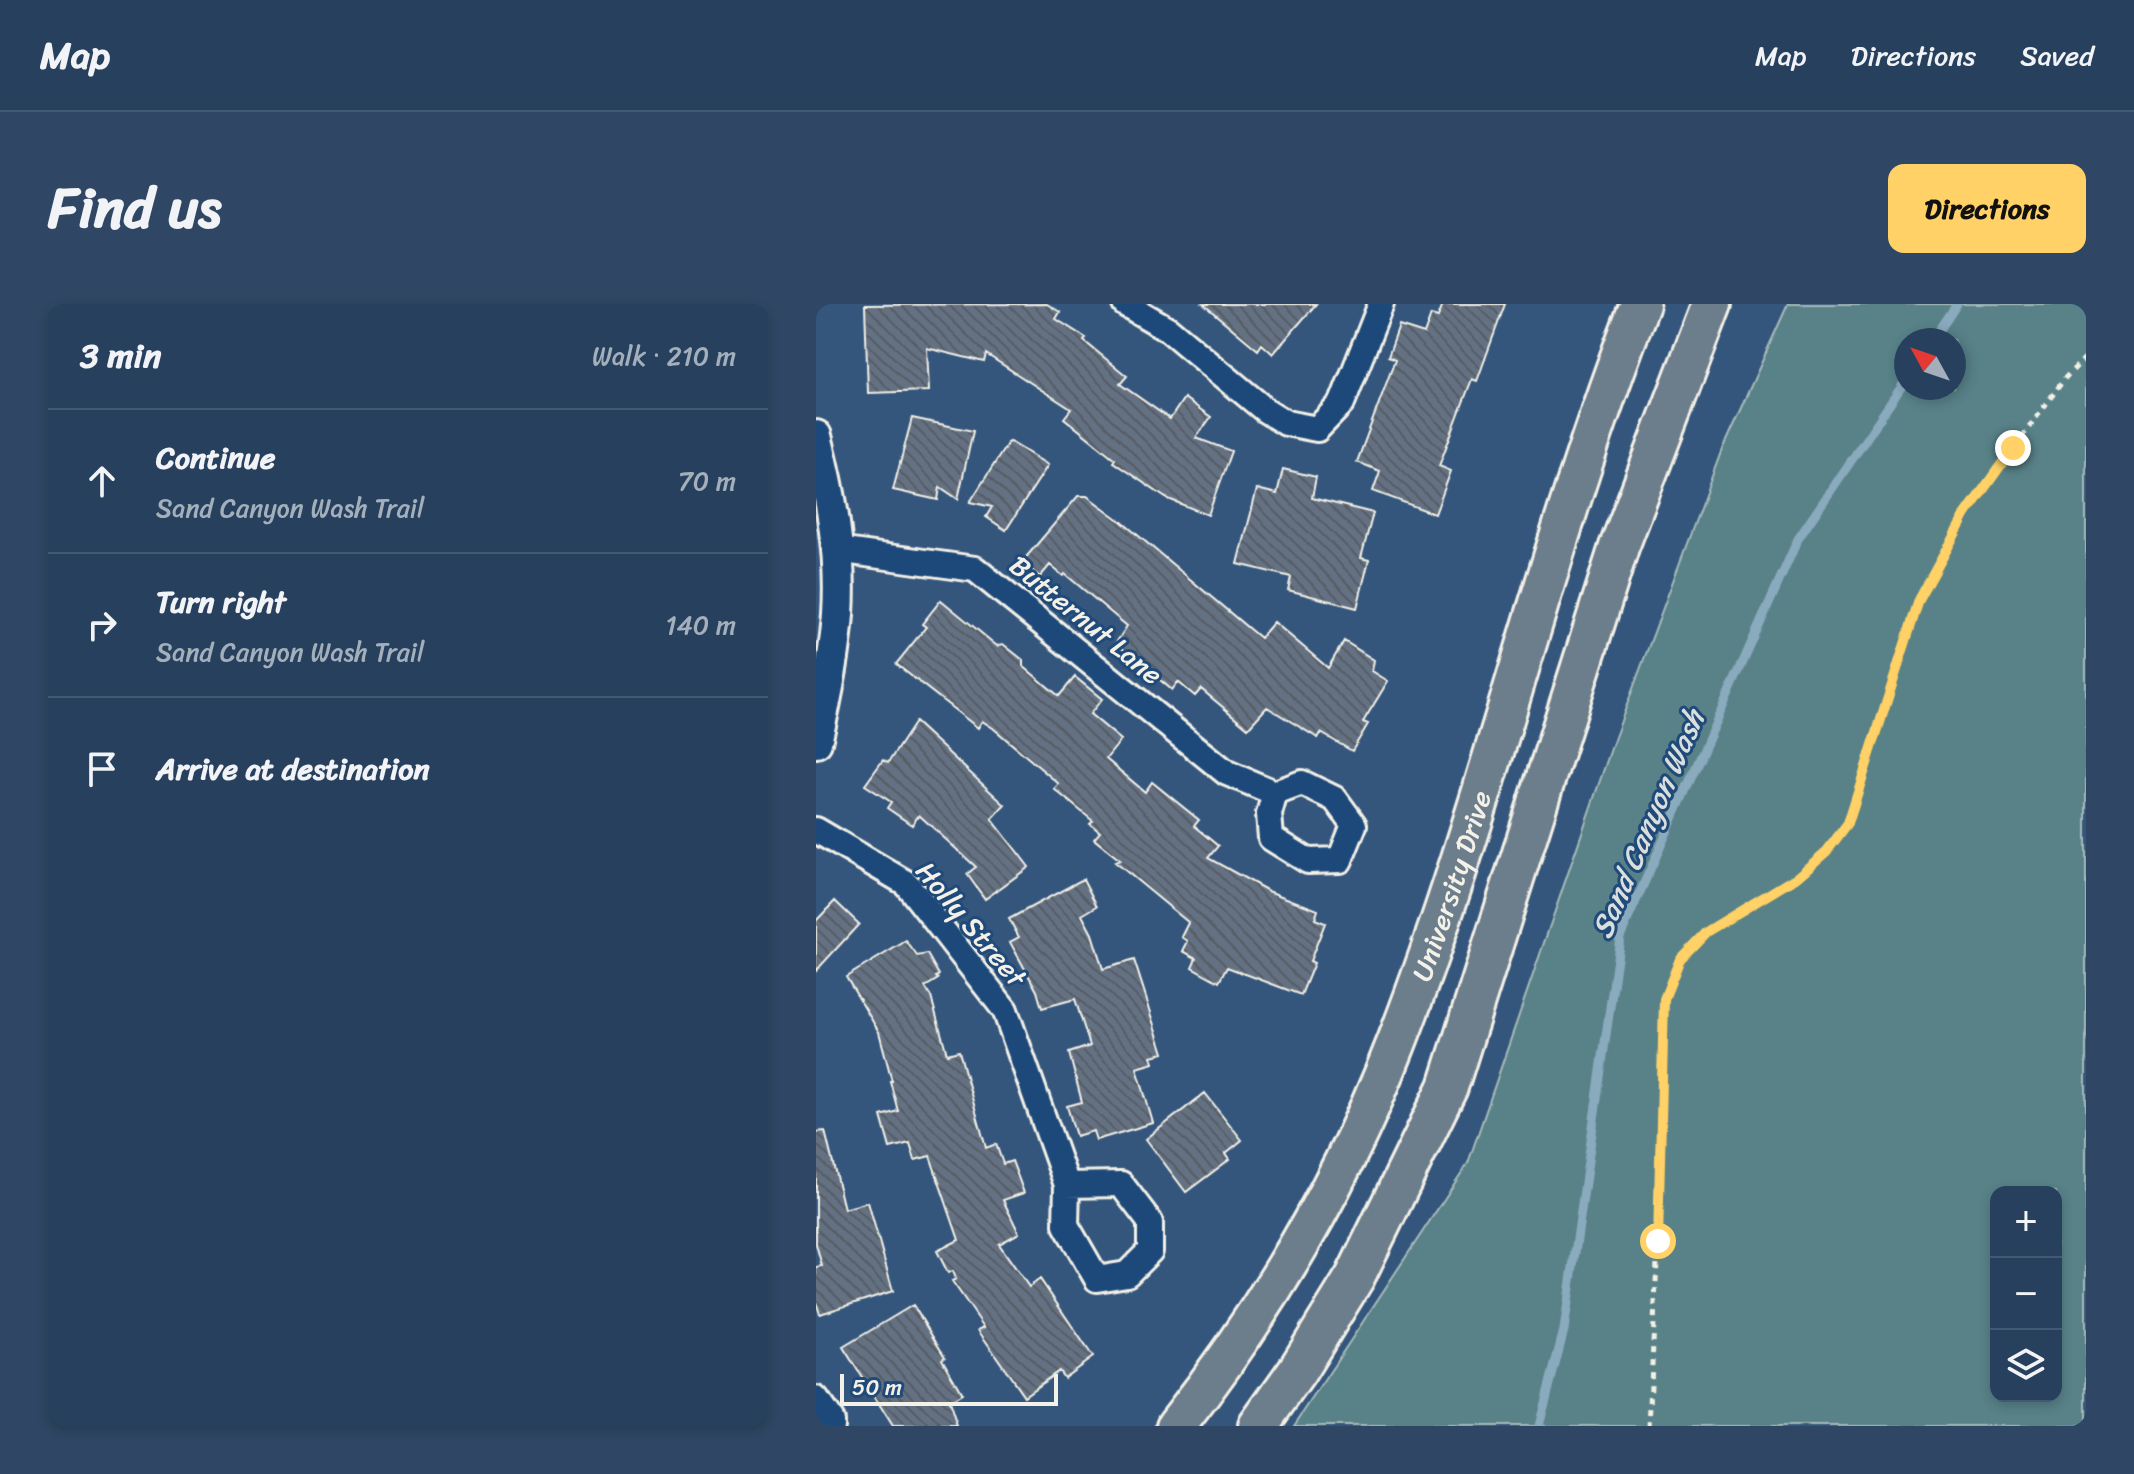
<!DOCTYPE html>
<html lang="en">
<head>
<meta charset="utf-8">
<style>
	:root { --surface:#27405e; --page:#2f4764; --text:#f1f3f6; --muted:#a4afbc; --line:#435973; --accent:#ffd166 }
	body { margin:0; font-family:Sriracha,sans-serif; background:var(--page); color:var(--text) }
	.controls { position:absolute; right:24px; bottom:24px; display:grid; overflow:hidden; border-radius:16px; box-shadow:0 4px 12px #0003 }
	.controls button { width:72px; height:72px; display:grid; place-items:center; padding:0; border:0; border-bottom:2px solid var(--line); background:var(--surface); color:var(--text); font:40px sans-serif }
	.compass { position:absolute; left:1078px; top:24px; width:72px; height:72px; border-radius:50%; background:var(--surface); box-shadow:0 4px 12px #0003; rotate:310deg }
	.scale { position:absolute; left:24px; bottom:20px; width:218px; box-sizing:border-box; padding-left:8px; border:4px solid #f4f1e8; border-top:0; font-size:22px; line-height:28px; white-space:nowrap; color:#f4f1e8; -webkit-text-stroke:6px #1f4a7a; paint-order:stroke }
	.stop { position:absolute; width:24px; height:24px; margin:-18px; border:6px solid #ffd166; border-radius:50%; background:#fff }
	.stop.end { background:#ffd166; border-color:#fff; box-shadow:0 2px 8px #0008 }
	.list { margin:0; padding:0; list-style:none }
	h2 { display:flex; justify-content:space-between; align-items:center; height:104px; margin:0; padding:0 32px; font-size:34px }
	h2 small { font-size:26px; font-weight:400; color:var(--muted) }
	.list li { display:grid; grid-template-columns:52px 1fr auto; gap:24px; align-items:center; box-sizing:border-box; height:144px; padding:0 32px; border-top:2px solid var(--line) }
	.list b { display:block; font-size:30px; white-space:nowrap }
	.list p { margin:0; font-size:26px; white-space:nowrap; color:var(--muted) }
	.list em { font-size:26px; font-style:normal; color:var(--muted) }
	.icon { flex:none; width:44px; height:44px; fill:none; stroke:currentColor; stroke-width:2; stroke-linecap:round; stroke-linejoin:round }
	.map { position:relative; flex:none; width:1270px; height:1122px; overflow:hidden; border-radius:16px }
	header { display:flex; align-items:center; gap:48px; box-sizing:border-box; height:112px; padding:0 40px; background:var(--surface); border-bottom:2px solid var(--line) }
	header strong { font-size:38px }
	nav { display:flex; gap:44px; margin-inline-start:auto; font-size:28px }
	.intro { display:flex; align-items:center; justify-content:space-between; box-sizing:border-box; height:192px; padding:0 48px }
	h1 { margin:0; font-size:56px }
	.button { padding:20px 36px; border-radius:16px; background:var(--accent); color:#111; font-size:28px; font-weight:700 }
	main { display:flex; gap:48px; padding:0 48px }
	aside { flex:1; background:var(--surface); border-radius:16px; box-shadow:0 4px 12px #0003 }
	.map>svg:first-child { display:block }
	.green { fill:#598288; stroke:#a6bab8; stroke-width:2; fill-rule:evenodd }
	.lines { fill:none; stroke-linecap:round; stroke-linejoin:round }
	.stream { stroke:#8aaabd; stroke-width:9 }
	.building { fill:url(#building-back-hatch); stroke:#f4f1e8; stroke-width:2 }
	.minor-casing { stroke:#f4f1e8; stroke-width:30 }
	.tertiary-casing { stroke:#f4f1e8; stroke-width:36 }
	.primary-casing { stroke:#f4f1e8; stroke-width:44 }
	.path { stroke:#f4f1e8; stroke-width:5; stroke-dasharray:6 6; stroke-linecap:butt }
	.minor { stroke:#1f4a7a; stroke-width:24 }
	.tertiary { stroke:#1f4a7a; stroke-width:30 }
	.primary { stroke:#6c7d8b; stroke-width:38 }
	.route { stroke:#ffd166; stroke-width:10 }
	.labels { text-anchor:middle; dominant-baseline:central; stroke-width:6; stroke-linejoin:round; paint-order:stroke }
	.street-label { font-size:28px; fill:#f4f1e8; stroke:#1f4a7a }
	.water-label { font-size:30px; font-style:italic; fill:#dadfdd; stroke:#1f4a7a }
</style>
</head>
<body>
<header>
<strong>Map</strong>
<nav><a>Map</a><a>Directions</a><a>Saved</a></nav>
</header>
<div class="intro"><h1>Find us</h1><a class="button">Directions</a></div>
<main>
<aside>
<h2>3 min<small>Walk · 210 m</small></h2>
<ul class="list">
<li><svg class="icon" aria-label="ahead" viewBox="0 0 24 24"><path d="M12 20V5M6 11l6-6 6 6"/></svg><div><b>Continue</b><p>Sand Canyon Wash Trail</p></div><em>70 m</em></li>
<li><svg class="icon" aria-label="right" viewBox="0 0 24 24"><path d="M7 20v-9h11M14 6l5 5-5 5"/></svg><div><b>Turn right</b><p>Sand Canyon Wash Trail</p></div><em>140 m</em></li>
<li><svg class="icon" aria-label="arrive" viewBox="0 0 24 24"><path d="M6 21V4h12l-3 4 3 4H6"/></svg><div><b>Arrive at destination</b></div></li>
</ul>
</aside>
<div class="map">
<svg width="1270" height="1122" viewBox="0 0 1270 1122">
	<defs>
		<pattern id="building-back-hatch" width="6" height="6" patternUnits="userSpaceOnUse" patternTransform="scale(2)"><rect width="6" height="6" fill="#647183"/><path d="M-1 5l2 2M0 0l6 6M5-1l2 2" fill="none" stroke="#565c64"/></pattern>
	</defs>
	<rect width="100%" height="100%" fill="#34567d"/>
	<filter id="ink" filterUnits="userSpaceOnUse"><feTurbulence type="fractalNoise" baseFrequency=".0125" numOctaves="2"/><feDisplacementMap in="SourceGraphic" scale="16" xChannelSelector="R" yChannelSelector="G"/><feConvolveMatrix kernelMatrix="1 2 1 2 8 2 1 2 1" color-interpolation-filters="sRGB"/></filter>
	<g filter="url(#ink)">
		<path class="green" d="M972,0H1270V1122H478L652,859L799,433L905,148ZM1090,36H1138V84H1090ZM1180,888H1240V1092H1180Z"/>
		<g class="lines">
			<path class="stream" d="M1117,36L1141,0
				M723,1122L748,1026L804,633L982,235L1090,76"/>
		</g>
		<path class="building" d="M231,0L244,8L240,15L270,34L268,37L311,72L304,80L354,115L368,94L395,113L380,134L415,147L392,211L350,194L297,158L299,155L248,114L255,105L170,50L168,58L111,44L113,87L52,89L49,1Z
			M387,0H500L457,50L446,40L442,46Z
			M627,0H689L661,77L656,75L623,162L635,167L619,210L557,187L564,167L541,158L579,56L572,53L583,22L608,30L615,11L622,13Z
			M96,114L157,127L142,195L124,183L122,196L77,186Z
			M193,137L232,161L190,226L170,213L176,203L154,198Z
			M467,165L500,173L496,194L557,209L545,254L553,256L541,304L472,286L475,273L422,260L441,185L461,190Z
			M262,192H271L305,217L444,334L458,318L512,364L528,337L558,356L556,367L572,377L547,418L552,420L536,447L505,429L502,434L451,403L432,424L385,385L379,392L362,378L356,386L300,339L311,322L249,270L247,272L234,261L224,273L206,258Z
			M125,296L181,342L187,340L207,356V362L243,392L259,373L286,395L274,410L305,436L290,455L329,488L336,478L383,516L378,522L402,542L392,554L452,587L502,606L499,615L509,619L494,657L498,659L485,691L411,663L403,678L376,663L380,654L367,647L372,637L366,633L373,619L299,558L304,556L278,535L284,528L274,520L277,517L238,485L243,480L177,424L166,417L162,424L80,360L110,323L106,320Z
			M99,418L189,501L176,515L213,563L169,595L151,570L160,563L103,511L96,521L71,504L75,498L49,481L67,456L72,459Z
			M267,575L281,602L266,611L276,630L287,665L318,656L348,749L336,752L338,759L321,764L337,819L280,836L277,827L260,832L251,802L266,798L253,749L274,742L259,695L226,704L221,687L194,638L203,633L193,615Z
			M19,597L43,620L0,667V617Z
			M90,637L101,652L111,650L123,671L120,673L122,675L109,683L115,693L131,750L143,747L170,844L180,840L187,860L196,857L208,889L187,896L203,929L183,940L213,983L224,975L277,1053L248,1074L243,1067L208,1092L162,1026L168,1023L136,977L140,975L137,967L132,969L121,947L143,936L114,852L99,856L94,839L74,844L65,812L82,807L74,777H76L63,728L30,673Z
			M389,789L426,836L410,849L414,855L370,888L330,835Z
			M9,827L28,905L52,898L77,987L4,1010L0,998V963L6,962L0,940V828Z
			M97,1001L129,1053L126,1055L146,1090L133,1098L141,1122H77L27,1043Z"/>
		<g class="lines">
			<g class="minor-casing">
				<path id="minor" d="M309,0L352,25L449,106L470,119L501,125L526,99L565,0
					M21,246L159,265L411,469L459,489L486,479L519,495L538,521L524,556L492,557L455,534L453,510L459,489
					M0,526L90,579L189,706L251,881L250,921L281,975L311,970L334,947V918L305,880L251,881
					M0,1095L15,1117V1122"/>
			</g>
			<g class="tertiary-casing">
				<path id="tertiary" d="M0,132C15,190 26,250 22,310C19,354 10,396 0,438"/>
			</g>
			<g class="primary-casing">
				<g id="primary">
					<path id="s1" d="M360,1122C450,1007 527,877 580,740C674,498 729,242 824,0"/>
					<path d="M442,1122L481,1067L539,973L632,783L803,243L896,0"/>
				</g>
			</g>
			<path class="path" d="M833,1122L842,937L848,695L864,655L890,628L981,573L1011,547L1032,519L1103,296L1150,210L1249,74L1270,53"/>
			<use href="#minor" class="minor"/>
			<use href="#tertiary" class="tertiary"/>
			<use href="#primary" class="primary"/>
		</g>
	</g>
	<g class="lines" filter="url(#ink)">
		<path class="route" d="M842,937L848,695L864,655L890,628L981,573L1011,547L1032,519L1103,296L1150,210L1197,144"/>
	</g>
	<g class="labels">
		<g class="street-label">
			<text transform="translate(270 316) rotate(39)">Butternut Lane</text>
			<text stroke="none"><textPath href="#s1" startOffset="610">University Drive</textPath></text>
			<text transform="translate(155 620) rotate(50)">Holly Street</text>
		</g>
		<g class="water-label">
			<text transform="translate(832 520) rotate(-67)">Sand Canyon Wash</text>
		</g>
	</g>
</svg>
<div class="controls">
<button>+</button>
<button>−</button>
<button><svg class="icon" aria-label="layers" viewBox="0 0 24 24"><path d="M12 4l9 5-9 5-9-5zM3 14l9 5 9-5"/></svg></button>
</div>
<svg class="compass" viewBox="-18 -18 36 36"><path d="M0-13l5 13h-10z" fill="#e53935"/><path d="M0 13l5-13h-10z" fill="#a4afbc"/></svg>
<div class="scale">50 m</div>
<div class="stop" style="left:842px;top:937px"></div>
<div class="stop end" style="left:1197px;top:144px"></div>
</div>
</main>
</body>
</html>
